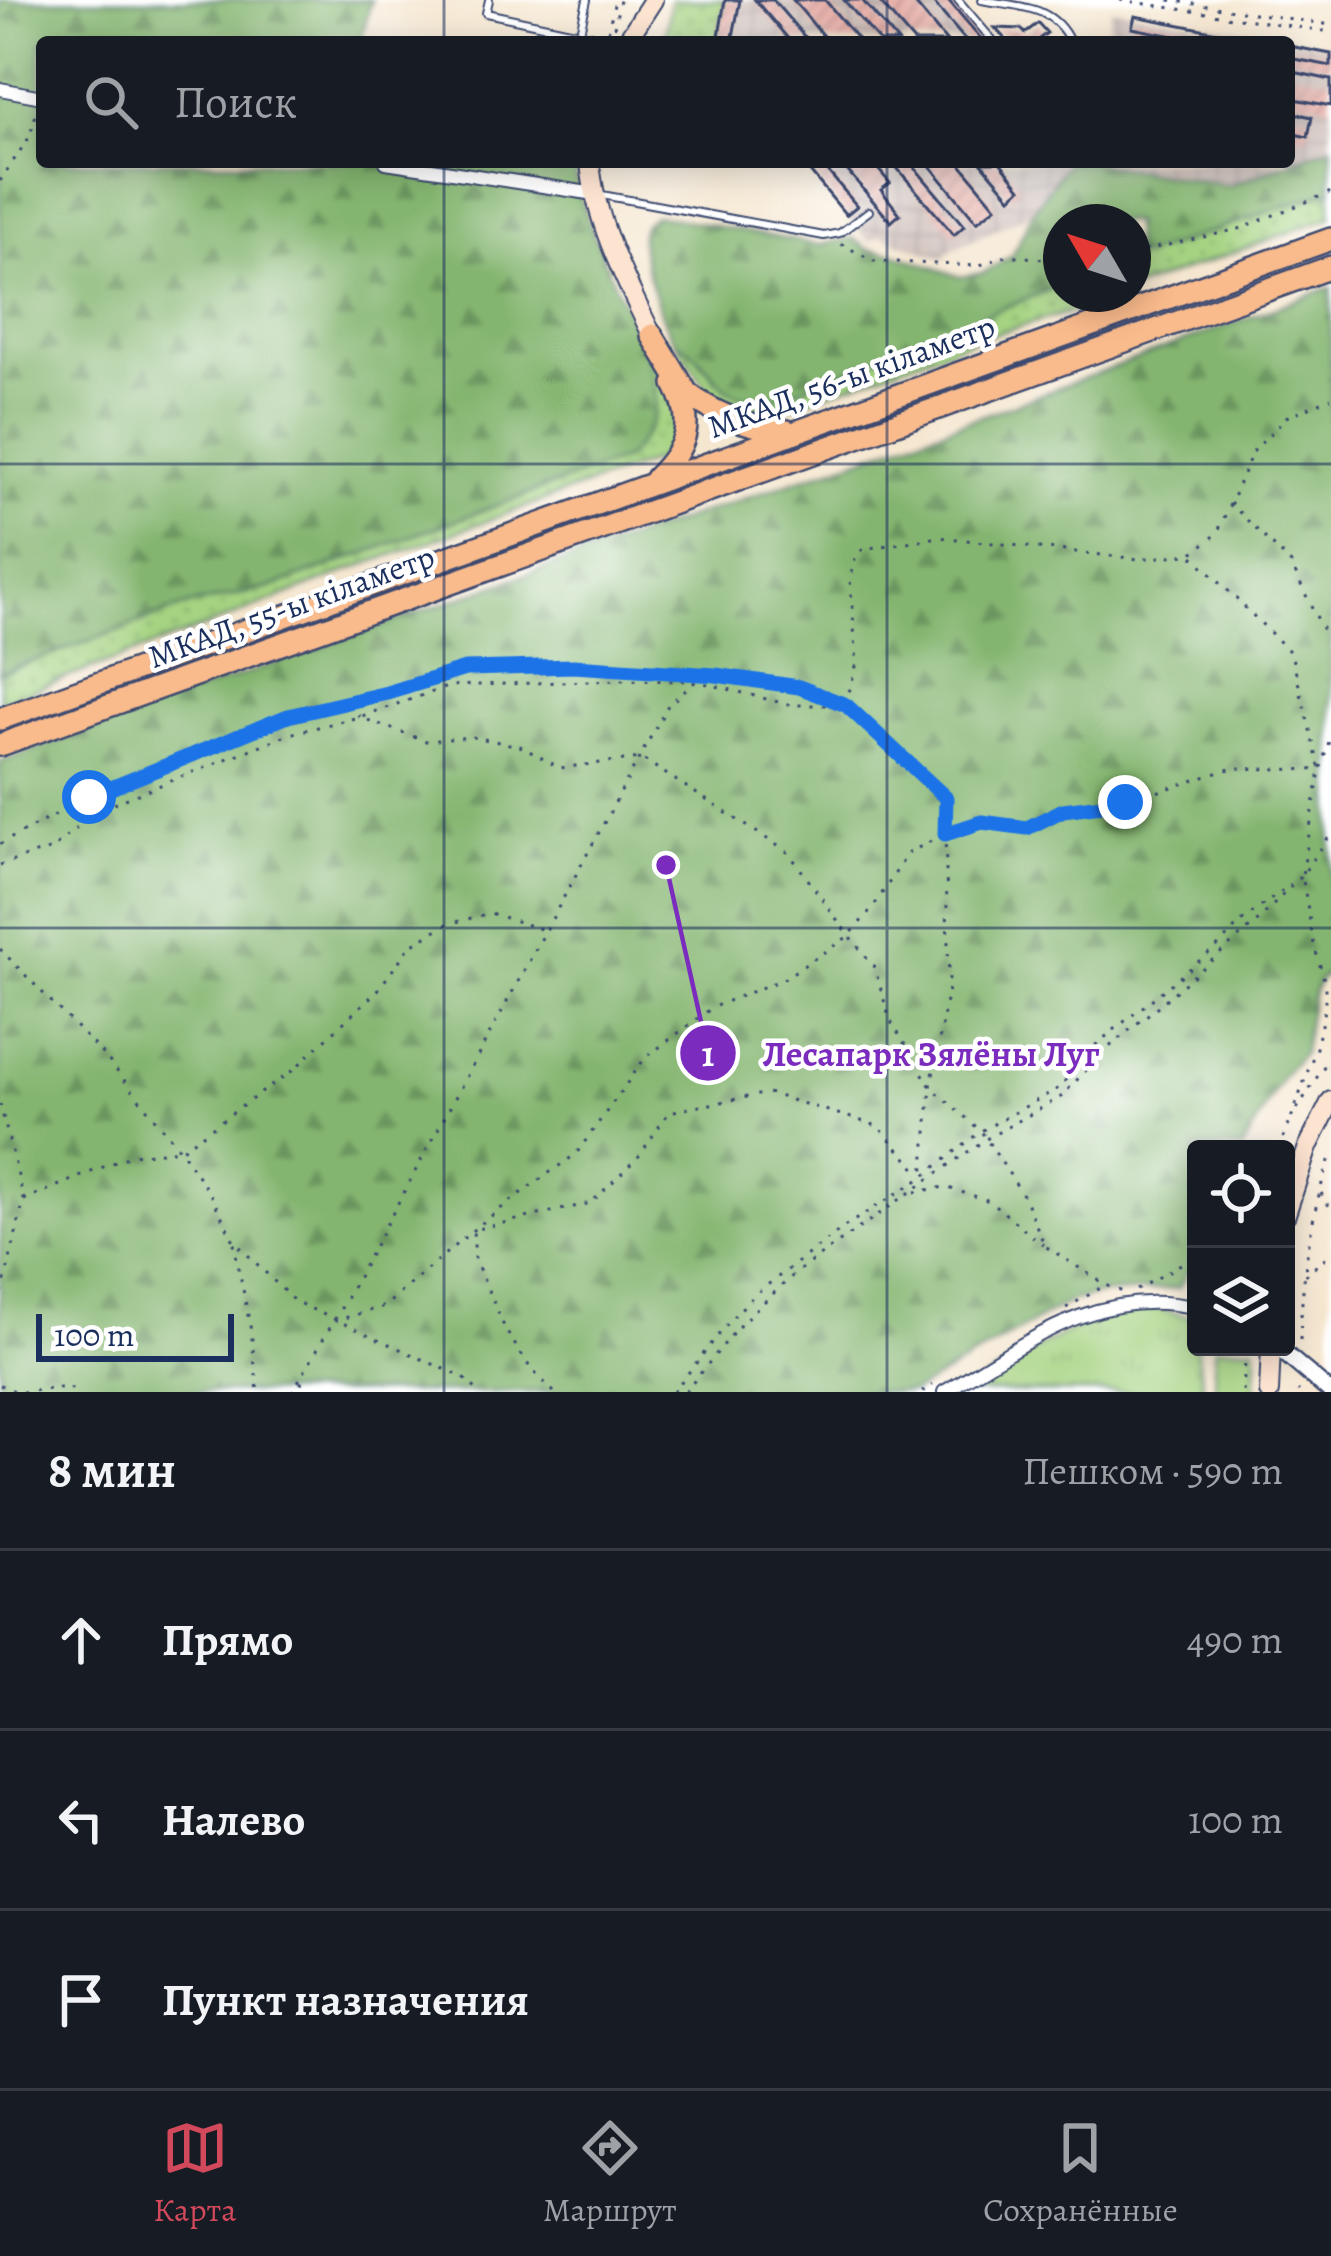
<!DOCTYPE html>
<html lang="ru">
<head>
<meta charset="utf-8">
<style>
	:root { --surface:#171b24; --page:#242831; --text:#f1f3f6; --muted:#9ea1a6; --line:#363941; --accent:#d1495b }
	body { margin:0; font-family:Alegreya,serif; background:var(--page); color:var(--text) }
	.controls { position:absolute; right:36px; bottom:36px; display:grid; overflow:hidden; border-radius:12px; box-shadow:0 6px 30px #0003 }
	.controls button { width:108px; height:108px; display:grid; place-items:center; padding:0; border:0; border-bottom:3px solid var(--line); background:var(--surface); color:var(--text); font:60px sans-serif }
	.compass { position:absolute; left:1043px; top:204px; width:108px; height:108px; border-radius:50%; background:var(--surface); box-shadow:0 6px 30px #0003; rotate:309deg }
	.scale { position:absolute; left:36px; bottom:30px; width:198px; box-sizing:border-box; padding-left:12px; border:6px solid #1b2f5e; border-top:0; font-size:33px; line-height:42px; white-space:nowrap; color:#1b2f5e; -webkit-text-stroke:9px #fff; paint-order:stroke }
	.stop { position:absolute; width:36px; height:36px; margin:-27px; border:9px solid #1a73e8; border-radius:50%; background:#fff }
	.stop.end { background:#1a73e8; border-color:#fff; box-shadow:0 3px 12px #0008 }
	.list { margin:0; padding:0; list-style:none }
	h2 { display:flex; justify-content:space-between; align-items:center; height:156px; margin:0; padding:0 48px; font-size:51px }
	h2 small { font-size:39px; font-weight:400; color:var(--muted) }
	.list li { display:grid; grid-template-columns:78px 1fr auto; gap:36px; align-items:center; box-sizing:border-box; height:180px; padding:0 48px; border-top:3px solid var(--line) }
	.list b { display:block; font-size:45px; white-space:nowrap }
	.list em { font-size:39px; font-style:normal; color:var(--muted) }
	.icon { flex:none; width:66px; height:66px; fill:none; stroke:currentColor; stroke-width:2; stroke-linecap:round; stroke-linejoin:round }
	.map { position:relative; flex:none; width:1331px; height:1392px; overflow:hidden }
	.search { position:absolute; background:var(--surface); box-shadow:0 6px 30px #0003; left:36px; right:36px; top:36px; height:132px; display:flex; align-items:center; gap:30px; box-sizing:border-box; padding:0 42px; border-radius:12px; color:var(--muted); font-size:45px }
	.sheet { height:696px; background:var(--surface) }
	nav { display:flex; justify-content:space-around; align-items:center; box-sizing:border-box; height:168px; border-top:3px solid var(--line); background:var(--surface); font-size:33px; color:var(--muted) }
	nav a { display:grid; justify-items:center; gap:6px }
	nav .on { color:var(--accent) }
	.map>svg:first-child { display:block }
	.industrial { fill:url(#industrial-grid) }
	.grass { fill:url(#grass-dots); stroke:#608170; stroke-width:3 }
	.forest { fill:url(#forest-firs); stroke:#507266; stroke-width:3 }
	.park { fill:url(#park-tufts); stroke:#608170; stroke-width:3 }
	.building { fill:url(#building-hatch) }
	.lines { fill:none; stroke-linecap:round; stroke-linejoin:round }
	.service-casing { stroke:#3c4a6f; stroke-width:10 }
	.minor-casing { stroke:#3c4a6f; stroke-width:16 }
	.tertiary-casing { stroke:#3c4a6f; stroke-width:20 }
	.secondary-casing { stroke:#3c4a6f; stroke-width:22 }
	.trunk-casing { stroke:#3c4a6f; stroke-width:26 }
	.path { stroke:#3c4a6f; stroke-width:3; stroke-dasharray:3 9; stroke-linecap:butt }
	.service { stroke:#fff; stroke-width:6 }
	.minor { stroke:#fff; stroke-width:12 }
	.tertiary { stroke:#fff; stroke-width:15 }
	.secondary { stroke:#fde4d1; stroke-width:18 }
	.trunk { stroke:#fabb8c; stroke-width:21 }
	.route { stroke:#1a73e8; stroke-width:15 }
	.grid { fill:none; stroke:#1b2f5e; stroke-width:3; stroke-opacity:0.55 }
	.labels { text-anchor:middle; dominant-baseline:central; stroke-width:9; stroke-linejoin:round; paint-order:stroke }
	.street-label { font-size:33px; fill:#1b2f5e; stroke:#fff }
	.leader { fill:none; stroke:#7b2cbf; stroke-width:4.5 }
	.callout-dot { fill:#7b2cbf; stroke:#fff; stroke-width:4.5 }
	.mark-label { font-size:36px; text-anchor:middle; font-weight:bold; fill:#fff }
	.callout-label { font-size:36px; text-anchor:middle; font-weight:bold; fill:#7b2cbf; stroke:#fff; stroke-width:9; stroke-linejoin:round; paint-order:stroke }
</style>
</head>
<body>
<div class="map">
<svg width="1331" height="1392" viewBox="0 0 1331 1392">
	<defs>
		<pattern id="industrial-grid" width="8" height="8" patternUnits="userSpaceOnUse" patternTransform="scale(3)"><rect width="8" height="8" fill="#cfc0ba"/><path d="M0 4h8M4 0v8" fill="none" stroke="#b1a5a2"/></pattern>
		<pattern id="grass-dots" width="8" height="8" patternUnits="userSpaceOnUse" patternTransform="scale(3)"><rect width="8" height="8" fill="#a5d381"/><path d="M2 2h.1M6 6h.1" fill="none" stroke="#8db572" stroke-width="1.8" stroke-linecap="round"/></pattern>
		<pattern id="forest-firs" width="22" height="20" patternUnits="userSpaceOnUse" patternTransform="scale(3)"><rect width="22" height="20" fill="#84b56f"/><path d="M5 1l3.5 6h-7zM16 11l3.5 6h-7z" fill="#6b945e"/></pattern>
		<pattern id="park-tufts" width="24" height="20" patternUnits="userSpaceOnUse" patternTransform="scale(3)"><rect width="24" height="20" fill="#a5d381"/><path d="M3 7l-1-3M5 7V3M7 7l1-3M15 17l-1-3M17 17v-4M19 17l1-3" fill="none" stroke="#8db572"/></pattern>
		<pattern id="building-hatch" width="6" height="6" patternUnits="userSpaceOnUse" patternTransform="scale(3)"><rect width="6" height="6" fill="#e8b2ab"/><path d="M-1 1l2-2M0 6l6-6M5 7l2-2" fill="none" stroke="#c69996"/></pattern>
	</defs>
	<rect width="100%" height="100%" fill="#fff"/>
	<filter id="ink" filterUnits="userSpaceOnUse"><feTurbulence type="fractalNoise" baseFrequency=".00833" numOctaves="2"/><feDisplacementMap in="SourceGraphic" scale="24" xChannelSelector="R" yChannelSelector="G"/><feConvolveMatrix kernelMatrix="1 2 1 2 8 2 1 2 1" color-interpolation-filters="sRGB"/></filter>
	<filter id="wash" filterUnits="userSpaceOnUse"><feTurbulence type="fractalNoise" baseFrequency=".004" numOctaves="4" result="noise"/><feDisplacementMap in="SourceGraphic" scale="48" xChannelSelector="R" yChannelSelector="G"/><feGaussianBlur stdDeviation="2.7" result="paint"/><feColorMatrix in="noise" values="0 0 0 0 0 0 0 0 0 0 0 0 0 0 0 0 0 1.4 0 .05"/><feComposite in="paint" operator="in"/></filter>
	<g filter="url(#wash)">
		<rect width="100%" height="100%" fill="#f5e6cf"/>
		<path class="industrial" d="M725,0H948L984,42H718Z
			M1112,9L1331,44V146L1229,186L1090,162H1289V42H1105Z
			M802,162H1067L1033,212L946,253V260L879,235L869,242Z"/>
		<path class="grass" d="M671,0H725L718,42H664Z
			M1331,190V217L1133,289V259Z
			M1061,285V294H1120L1073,311L967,342L776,412C715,415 706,386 675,341L690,349L717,381L1029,296Z
			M650,350L683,410L669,453L651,462L361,566L208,626L0,702V673L185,606L269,588L654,391L646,352Z"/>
		<path class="forest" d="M0,0H371L361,42H42V162H574C577,201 597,242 612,278C629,318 667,377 652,421C646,436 635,448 625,459L269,588L185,606L0,673Z
			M1331,146V190L1133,259V222H1061V285L777,398C765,399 752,400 740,396C719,388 708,366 692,352C688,348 681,346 676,342C664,330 640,255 641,237C641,226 647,221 656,215L819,245L853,238L867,249L893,253L960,277L983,273L1012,256L1033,212L1067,162H1090L1229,186Z
			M1331,287V969L1319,981L1312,995L1303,1053L1283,1076L1242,1149H1196V1257L1179,1288L1102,1294L1069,1302L913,1392H0V762L396,620L1015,404Z"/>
		<path class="park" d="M1157,1309L1196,1318V1347L1204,1392H964C1027,1355 1083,1312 1157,1309Z
			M1216,1347H1254L1257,1360L1255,1392H1216L1214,1367Z"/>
		<g id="blocks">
			<path class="building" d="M725,0H740L732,42H718Z
				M755,0H773L809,42H791Z
				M793,0H825L860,42H828Z
				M844,0H862L898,42H880Z
				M878,0H912L947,42H914Z
				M931,0H948L984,42H967Z
				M1135,16L1258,40V42H1205L1132,28Z
				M1038,23L1047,33L1040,38L1043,42H1008L995,28L1021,29L1025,33Z
				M1289,46L1331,54V66L1289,58Z
				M1289,71L1331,80V106L1289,98Z
				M1289,112L1312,117L1308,137L1289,133Z
				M802,162H820L857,206L846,215Z
				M840,162H872L890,183L881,190L900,214L891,222Z
				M892,162H910L964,226L954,235Z
				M927,162H959L996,207L977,222Z
				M981,162H1000L1021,188L1011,197Z"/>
		</g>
	</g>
	<g filter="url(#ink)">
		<use href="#blocks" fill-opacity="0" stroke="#3c4a6f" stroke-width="3"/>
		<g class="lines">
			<g class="service-casing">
				<path id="service" d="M489,0L486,13L622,42
					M958,0L994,42
					M982,0C1018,7 1053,4 1070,42
					M580,32L587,0
					M602,195L824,236L840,233L869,211"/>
			</g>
			<g class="minor-casing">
				<path id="minor" d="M0,89L42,97
					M386,162L595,194
					M944,1392C1023,1345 1099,1284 1196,1308"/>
			</g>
			<g class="tertiary-casing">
				<path id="tertiary" d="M1277,1347L1330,1392"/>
			</g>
			<g class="secondary-casing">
				<path id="secondary" d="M626,42L653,0
					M590,162C595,222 626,281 652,335
					M1286,1214L1308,1147L1331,1101
					M1269,1392L1271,1347"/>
			</g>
			<g class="trunk-casing">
				<path id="trunk" d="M652,335L687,393C717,416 749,427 787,431
					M656,478C686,449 696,423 675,384
					M0,719L1331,239
					M0,745L1331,267"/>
			</g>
			<path class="path" d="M1120,0L1331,32
				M1169,0L1331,25
				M614,27L620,0
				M608,31L615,0
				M0,181L30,136L37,109
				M841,244L874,261L977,266L1009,255L1061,261
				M1133,253L1239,229L1331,192
				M1230,503L1291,564L1331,647
				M1193,556L1291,653L1320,770L1302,875L1314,945L1325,983V1005L1317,1045L1291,1119
				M355,703L359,717L426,741L473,737L520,746L560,768L641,758L789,853L849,936L874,966L890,1020L931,1087L923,1177
				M846,703L857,663L850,579L855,559L863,549L939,537L1138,559L1191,554L1217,534L1252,453L1286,417L1331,398
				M0,844L89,797L288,716L387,693L465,669L573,666L716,675L799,687L846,705L946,798L945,834L949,983L931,1087L981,1131L1023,1195L1045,1246L1106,1285L1125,1293
				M0,865L52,849L100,809L289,734L359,717L450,686L616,680L696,681L790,705H838
				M0,949L108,1060L180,1150L212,1197L234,1241L294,1301L464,1378L479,1392
				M0,1104L24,1200L0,1302
				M1297,1109L1331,1055
				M1278,1149L1292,1118
				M915,1192L945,1187L990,1201L1043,1245
				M1321,1193L1331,1209
				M24,1200L132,1155L180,1150L292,1071L378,990L410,946L445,925L490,913L547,931
				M234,1243L251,1331L258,1392
				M1305,1275L1331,1253
				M1137,1290L1196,1255
				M1066,1308L1104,1286
				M334,1321L385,1306L473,1230L525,1190L576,1154L645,1058L713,1007L783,979L849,936L874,906L908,853L945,834L982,822L1027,828L1063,810L1125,802L1233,768L1320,770L1331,735
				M1300,1340C1302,1277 1310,1215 1331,1155
				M300,1382L313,1392
				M0,1385L17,1392
				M1298,1391L1299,1392
				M22,1392L68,1387L76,1392
				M292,1392L334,1321L668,705L696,681
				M554,1392L531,1369L506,1331L475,1260L473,1230L591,1203L639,1156L669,1112L768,1093L878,1126L920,1173
				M673,1392L732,1318L754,1295L847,1225L923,1177L981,1131L1059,1088L1093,1047L1219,945L1241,922L1291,884
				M685,1392L744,1320L798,1271L986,1139L1061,1097L1101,1054L1255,924L1302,875L1331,834
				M922,1392L933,1385
				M1243,1392L1246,1347"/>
			<use href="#service" class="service"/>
			<use href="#minor" class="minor"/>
			<use href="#tertiary" class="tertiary"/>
			<use href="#secondary" class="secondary"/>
			<use href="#trunk" class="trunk"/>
		</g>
	</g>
	<g class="lines" filter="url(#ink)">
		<path class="route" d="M89,797L288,716L387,693L465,669L573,666L716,675L799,687L846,705L946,798L945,834L982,822L1027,828L1063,810L1125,802"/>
	</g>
	<path class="grid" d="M444,0V42M887,0V42M444,162V1392M887,162V1392M0,464H1331M0,928H1331"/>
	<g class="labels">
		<g class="street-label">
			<text transform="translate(851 376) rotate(-20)">МКАД, 56-ы кіламетр</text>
			<text transform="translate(291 606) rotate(-20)">МКАД, 55-ы кіламетр</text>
		</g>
	</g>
	<path class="leader" d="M666 865L708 1053"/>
	<g class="callout-dot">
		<circle cx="666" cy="865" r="12"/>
		<circle cx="708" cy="1053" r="30"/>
	</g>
	<g class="mark-label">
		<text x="708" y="1066">1</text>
	</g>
	<g class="callout-label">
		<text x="931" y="1066">Лесапарк Зялёны Луг</text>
	</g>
</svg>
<div class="controls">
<button><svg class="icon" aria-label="locate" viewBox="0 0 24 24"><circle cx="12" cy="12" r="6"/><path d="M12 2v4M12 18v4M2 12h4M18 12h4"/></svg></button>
<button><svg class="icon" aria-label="layers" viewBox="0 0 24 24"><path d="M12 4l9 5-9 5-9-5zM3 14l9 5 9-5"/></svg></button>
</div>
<svg class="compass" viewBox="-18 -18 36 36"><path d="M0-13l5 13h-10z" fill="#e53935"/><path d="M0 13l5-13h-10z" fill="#9ea1a6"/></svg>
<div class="scale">100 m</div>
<div class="stop" style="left:89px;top:797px"></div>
<div class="stop end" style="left:1125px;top:802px"></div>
<div class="search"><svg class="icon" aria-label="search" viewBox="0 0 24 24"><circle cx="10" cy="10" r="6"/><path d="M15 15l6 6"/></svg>Поиск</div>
</div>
<section class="sheet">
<h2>8 мин<small>Пешком · 590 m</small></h2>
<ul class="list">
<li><svg class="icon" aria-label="ahead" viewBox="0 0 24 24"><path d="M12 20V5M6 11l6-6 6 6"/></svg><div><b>Прямо</b></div><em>490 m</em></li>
<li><svg class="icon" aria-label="left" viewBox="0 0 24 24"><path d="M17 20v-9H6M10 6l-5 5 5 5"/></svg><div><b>Налево</b></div><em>100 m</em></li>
<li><svg class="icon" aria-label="arrive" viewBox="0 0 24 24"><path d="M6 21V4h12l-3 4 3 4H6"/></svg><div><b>Пункт назначения</b></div></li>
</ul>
</section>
<nav>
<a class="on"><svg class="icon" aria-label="map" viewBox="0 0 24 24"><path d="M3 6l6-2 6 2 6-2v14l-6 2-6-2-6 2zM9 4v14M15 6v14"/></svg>Карта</a>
<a><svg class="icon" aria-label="directions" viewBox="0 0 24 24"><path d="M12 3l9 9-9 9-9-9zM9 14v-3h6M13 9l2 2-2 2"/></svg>Маршрут</a>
<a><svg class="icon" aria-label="saved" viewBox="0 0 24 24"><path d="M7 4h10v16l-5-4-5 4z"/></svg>Сохранённые</a>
</nav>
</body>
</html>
